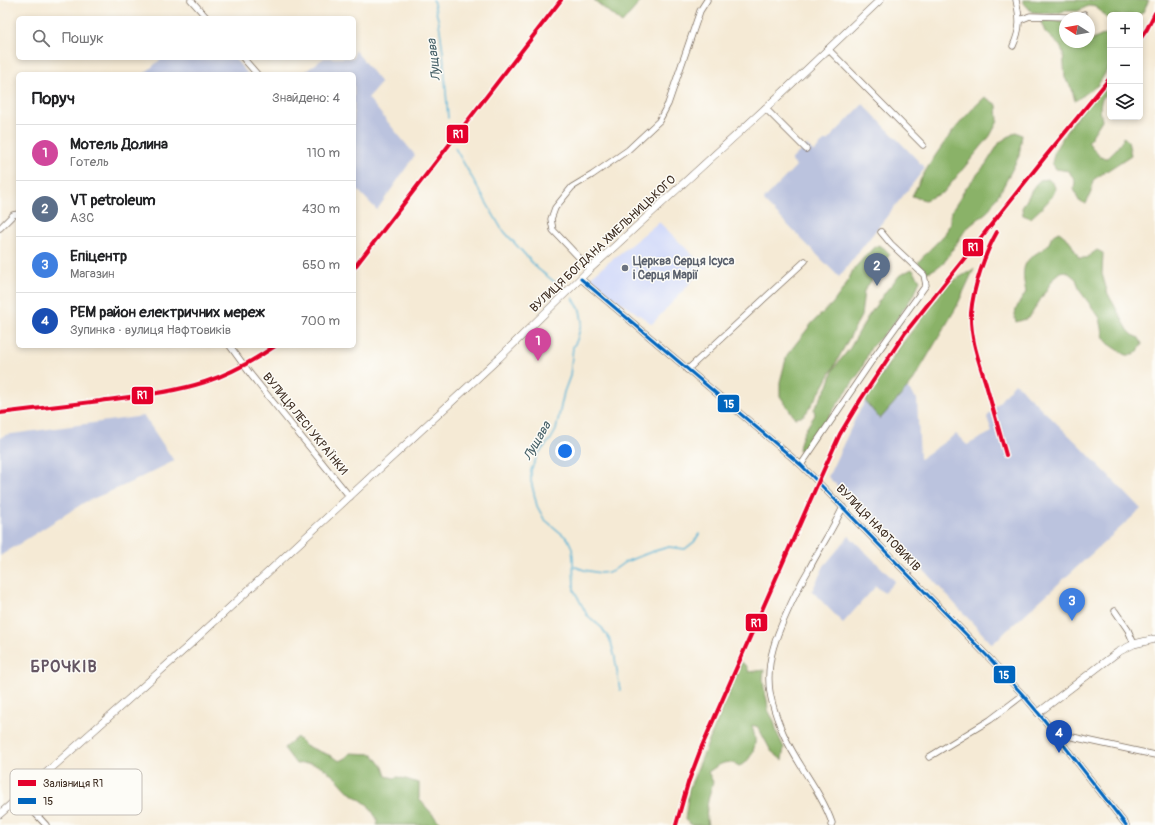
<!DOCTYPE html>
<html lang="uk">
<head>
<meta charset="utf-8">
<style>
	:root { --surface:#fff; --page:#f2f2f2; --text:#202124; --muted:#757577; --line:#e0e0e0; --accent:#7c3aed }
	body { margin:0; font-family:Pangolin,sans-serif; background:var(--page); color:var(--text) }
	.controls { position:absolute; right:12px; top:12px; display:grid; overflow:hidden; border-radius:6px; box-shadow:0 2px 6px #0003 }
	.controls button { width:36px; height:36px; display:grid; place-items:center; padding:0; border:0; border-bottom:1px solid var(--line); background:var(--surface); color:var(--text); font:20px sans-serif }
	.compass { position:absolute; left:1059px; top:12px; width:36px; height:36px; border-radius:50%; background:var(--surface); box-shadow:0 2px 6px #0003; rotate:281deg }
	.you { position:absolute; left:565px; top:451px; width:14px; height:14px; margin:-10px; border:3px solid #fff; border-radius:50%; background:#1a73e8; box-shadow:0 0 0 6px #1a73e833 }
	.badge { display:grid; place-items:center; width:26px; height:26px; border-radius:50%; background:var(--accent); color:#fff; font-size:13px; font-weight:700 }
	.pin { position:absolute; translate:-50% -33px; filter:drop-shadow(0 1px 2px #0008) }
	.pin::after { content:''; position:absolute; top:21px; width:14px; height:12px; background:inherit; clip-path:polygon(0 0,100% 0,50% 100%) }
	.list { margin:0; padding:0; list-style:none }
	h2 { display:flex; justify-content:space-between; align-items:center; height:52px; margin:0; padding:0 16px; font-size:17px }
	h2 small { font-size:13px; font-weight:400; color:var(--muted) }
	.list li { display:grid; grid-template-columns:26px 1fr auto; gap:12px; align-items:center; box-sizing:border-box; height:56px; padding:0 16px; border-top:1px solid var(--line) }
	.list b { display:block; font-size:15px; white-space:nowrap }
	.list p { margin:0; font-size:13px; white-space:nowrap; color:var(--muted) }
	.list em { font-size:13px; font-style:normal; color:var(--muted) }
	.icon { flex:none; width:22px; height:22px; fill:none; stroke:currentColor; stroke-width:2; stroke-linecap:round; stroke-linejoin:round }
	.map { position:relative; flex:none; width:1155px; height:825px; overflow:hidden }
	.search { position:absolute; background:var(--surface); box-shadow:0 2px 6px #0003; left:16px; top:16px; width:340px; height:44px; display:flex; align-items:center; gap:10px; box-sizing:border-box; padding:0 14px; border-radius:6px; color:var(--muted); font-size:15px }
	.panel { position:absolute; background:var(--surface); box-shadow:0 2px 6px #0003; left:16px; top:72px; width:340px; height:276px; border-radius:6px }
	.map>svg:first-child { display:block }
	.built { fill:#d1d9f9 }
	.industrial { fill:#bbc3de }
	.forest { fill:#8ab268; stroke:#626e43 }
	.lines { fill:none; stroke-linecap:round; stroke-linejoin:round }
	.stream { stroke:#57b2d5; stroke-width:1.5 }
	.minor-casing { stroke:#7c6d5e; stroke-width:7 }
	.major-casing { stroke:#7c6d5e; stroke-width:8 }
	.minor { stroke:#fff; stroke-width:5.5 }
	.major { stroke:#fff; stroke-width:7 }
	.bus-1-casing { stroke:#fdfcf7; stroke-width:6 }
	.bus-1 { stroke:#0065bd; stroke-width:3 }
	.rail-1-casing { stroke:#fdfcf7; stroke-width:7 }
	.rail-1 { stroke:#e4002b; stroke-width:4 }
	.worship-dot { fill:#6b7280; stroke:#fdfcf7; stroke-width:1.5 }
	.labels { text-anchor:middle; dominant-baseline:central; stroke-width:3; stroke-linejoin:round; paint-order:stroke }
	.street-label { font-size:12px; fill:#3b2a1e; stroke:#fdfcf7 }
	.worship-label { font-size:12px; font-weight:bold; fill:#5b616d; stroke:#fdfcf7; text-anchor:start }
	.water-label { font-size:13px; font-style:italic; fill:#466067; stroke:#fdfcf7 }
	.district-label { font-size:16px; font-weight:bold; letter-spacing:1px; fill:#655663; stroke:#fdfcf7 }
	.key { fill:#fdfcf7; stroke:#c3bdb6; stroke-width:1 }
	.key-label { font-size:11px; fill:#3b2a1e }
	.line-badge { stroke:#fdfcf7; stroke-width:1.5 }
	.badge-label { font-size:11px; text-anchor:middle; font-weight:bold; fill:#fff }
</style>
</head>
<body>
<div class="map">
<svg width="1155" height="825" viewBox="0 0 1155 825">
	<rect width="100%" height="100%" fill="#fdfcf7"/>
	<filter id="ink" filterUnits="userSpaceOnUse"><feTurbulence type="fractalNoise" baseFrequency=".025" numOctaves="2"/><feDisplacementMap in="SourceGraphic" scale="8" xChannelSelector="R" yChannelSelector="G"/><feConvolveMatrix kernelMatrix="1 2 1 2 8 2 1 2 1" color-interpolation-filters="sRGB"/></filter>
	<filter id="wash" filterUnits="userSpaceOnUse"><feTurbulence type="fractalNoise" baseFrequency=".012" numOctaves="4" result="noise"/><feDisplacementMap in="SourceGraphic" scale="16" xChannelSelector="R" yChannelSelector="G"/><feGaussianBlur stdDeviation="0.9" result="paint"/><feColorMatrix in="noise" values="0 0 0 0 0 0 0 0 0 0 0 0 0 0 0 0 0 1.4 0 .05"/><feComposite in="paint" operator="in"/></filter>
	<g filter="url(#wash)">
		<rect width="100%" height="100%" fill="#f5ead5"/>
		<path class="built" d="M659,222L705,267L652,324L588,279Z"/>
		<path class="industrial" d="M354,49L381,83L368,98L415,155L377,210L354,186V74H302L324,58H354Z
			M162,58H234L248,74H144Z
			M863,104L925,168L839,277L764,201L765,198L796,166L791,160L807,145L814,152L824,141H827Z
			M886,366L917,399L920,459L956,434L967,445L992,432L987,417L1015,383L1078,444L1141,509L992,644L918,564L828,477L857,415Z
			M144,416L174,461L123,486L85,502L0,556V438L5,435Z
			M849,536L895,581L884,593L876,586L843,623L812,591L824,566Z"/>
		<path class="forest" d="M594,0H642L622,23Z
			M1023,0H1149L1143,12L1139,15H1110V22L1096,6L1090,5L1078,11H1065L1053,14L1032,12L1023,2Z
			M1047,19C1054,19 1059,22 1065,23V42H1089V39L1092,40L1110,32V65L1098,85L1075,101L1072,89L1065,78L1063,52L1060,46L1045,32L1041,22Z
			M1110,78V90H1108C1099,102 1099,106 1102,120L1088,142L1100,157L1107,158L1117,148L1124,137L1128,141L1131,155L1093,180L1091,192L1086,204L1079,201L1074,189L1075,182L1069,171L1056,169L1052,163L1055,150L1068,129L1099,89Z
			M985,97L997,105L998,121L990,136L944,192L925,200L912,196C929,161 956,123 985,97Z
			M1016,132L1022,135L1019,156L1003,187L988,211L966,229L943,264L931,271L925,272L918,262L945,234L950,223L951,212L959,200L965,189L986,164L1000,142Z
			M1048,179C1051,182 1055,184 1055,189C1055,197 1037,212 1031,218L1023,215L1022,208L1035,185L1040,180Z
			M1059,232L1069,240L1079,258H1086L1097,250L1103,253L1102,274L1108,294L1128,330L1133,335L1139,338L1142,344L1138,351L1133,355H1126L1109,344L1104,338L1100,318L1080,291L1076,279L1066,271L1060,272L1055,276L1029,318L1016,322C1012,311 1020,302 1026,292C1023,278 1020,264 1034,255C1038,252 1044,249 1047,246C1053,238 1049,236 1059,232Z
			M878,245L884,248L890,254L864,291L861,316L823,387L806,413L801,417L795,418L780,396V382L787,355L813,322L833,303L846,285L853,270L867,254Z
			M912,269L920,280L915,293L891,327L871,347L860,372L812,440L803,449L799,450C800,436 808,426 815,415L814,409L828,386L834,368L850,348L867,318L886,291L900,275Z
			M974,269L956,308L911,384L880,419L865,401L898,349L948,284Z
			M742,662L747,667L749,672L764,670L763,678L764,689L767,700L768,710L774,721L777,733L784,748L782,760L771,751L758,727L752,725C753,731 756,738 755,744C753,754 748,763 739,766C726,758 719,765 708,772L713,782C709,796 704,811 708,825H692L685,820L689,789Z
			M297,737L306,746L329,755L340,761L346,758L350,753L373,754L383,767L386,776L394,778L398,777L419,783V799L442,825H377V819L368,805L348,791L337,779L321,766L309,763L296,764L284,748Z"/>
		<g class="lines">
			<path class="stream" d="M433,0L439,23L443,52L448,118
				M455,148L501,228L538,269L556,283
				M573,298L580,310L582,321L577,340L573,347L570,376L564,392L556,430L551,439L538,454L531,470V481L537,506L544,519L568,539L572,548L573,558L574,590L587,615L602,628L611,642L615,658L620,690
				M573,566L584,570L600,573L611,572L625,562L651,552L669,547L685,549L694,542L699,534"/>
		</g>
	</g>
	<g filter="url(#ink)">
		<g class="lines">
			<g class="minor-casing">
				<path id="minor" d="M191,0L207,18
					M1020,20L1030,16L1068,17H1077L1084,14
					M1013,46C1021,28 1020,19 1016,0
					M828,49L923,145
					M243,58L257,74
					M765,108L806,149
					M0,228L13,215L18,214
					M590,269L553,230L551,219L555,208L572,187L592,175L628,150L659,121L668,104L700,11L707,0
					M581,279L801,465L818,482L992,661L1023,695L1045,721L1126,825
					M230,346L251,375L350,497
					M687,370L805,261
					M801,465L877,353L926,285L924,275L891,244L881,232
					M1115,611L1128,630L1134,644
					M1054,733L1155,755
					M929,757L990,720L1023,695
					M20,797L46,825
					M831,825L832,823C821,791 797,765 783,733C777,719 769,696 769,681C768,658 776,637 785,617C792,601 799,586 808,571C819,549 833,529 843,507"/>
			</g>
			<g class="major-casing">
				<path id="major" d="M1038,713L1118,652L1134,644L1155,639
					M0,814L185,649L499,358L590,269L782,93L880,0"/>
			</g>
			<use href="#minor" class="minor"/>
			<use href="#major" class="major"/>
			<g class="bus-1-casing">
				<path id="bus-1" d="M581,279L801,465L818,482L992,661L1023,695L1045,721L1126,825"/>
			</g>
			<use href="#bus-1" class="bus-1"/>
			<g class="rail-1-casing">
				<path id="rail-1" d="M1140,39L1147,29L1155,13
					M997,232C985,253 973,288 971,313C970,336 978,359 985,381C992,406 999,430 1006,455
					M354,268L561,0
					M0,413C33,409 67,405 100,401C135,396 171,393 205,382C230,374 253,361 275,346
					M676,825L688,783L702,746L821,476L840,434L861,399L905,333L1045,157L1110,78"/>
			</g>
			<use href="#rail-1" class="rail-1"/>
		</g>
	</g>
	<circle class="worship-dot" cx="625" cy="268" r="4"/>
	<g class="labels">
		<g class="street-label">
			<text transform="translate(603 244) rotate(-43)">ВУЛИЦЯ БОГДАНА ХМЕЛЬНИЦЬКОГО</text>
			<text transform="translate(305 424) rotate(51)">ВУЛИЦЯ ЛЕСІ УКРАЇНКИ</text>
			<text transform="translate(878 528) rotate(46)">ВУЛИЦЯ НАФТОВИКІВ</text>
		</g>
		<g class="worship-label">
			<text x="633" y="261">Церква Серця Ісуса<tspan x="633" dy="14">і Серця Марії</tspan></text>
		</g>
		<g class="water-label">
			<text transform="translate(434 60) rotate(-97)">Лущава</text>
			<text transform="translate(537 441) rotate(-60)">Лущава</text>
		</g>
		<g class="district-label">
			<text x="64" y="667">БРОЧКІВ</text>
		</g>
	</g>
	<rect x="10" y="769" width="132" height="46" rx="6" class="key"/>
	<rect x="18" y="780" width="18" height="6" fill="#e4002b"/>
	<rect x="18" y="798" width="18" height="6" fill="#0065bd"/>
	<g class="key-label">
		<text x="43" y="787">Залізниця R1</text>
		<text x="43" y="805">15</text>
	</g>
	<g class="line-badge">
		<rect x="446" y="124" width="23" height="20" rx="4" fill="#e4002b"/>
		<rect x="962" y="238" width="22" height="19" rx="4" fill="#e4002b"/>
		<rect x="131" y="386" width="23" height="19" rx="4" fill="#e4002b"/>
		<rect x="717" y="394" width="23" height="19" rx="4" fill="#0065bd"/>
		<rect x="745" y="613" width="23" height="19" rx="4" fill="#e4002b"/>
		<rect x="993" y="665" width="23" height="19" rx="4" fill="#0065bd"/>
	</g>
	<g class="badge-label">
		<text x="458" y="138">R1</text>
		<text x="973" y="251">R1</text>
		<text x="142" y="399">R1</text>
		<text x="729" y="408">15</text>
		<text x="756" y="627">R1</text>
		<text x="1004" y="679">15</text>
	</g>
</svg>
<div class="controls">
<button>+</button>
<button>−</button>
<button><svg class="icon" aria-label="layers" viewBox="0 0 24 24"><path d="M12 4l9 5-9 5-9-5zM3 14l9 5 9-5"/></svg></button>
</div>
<svg class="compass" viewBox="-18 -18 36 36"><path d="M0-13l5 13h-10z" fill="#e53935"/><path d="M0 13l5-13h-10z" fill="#757577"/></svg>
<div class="you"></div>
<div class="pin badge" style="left:538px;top:361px;background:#d1479c">1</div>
<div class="pin badge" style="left:877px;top:286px;background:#5c6f8a">2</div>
<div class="pin badge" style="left:1072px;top:621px;background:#3f7fe0">3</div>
<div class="pin badge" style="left:1059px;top:753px;background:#1a4fb4">4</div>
<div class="search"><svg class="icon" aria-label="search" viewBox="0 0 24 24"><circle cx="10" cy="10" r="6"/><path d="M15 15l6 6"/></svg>Пошук</div>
<section class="panel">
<h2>Поруч<small>Знайдено: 4</small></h2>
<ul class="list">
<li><span class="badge" style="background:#d1479c">1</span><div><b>Мотель Долина</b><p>Готель</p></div><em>110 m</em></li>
<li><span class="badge" style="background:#5c6f8a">2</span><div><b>VT petroleum</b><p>АЗС</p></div><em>430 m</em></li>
<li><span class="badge" style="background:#3f7fe0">3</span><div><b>Епіцентр</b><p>Магазин</p></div><em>650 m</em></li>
<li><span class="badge" style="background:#1a4fb4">4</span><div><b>РЕМ район електричних мереж</b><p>Зупинка · вулиця Нафтовиків</p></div><em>700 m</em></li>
</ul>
</section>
</div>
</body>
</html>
